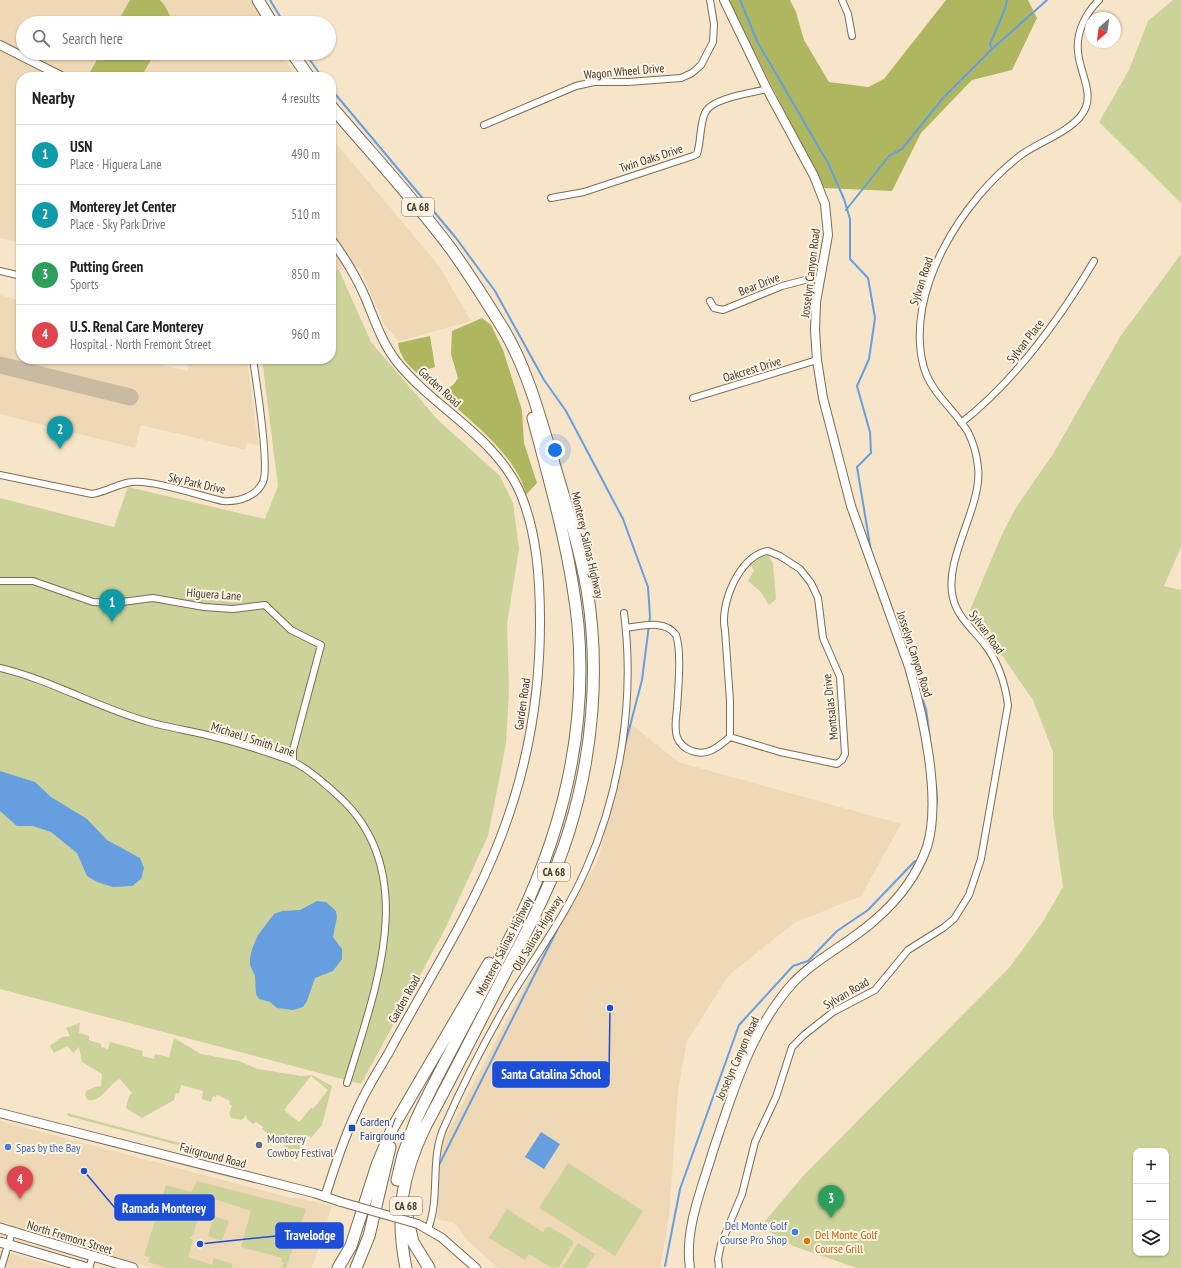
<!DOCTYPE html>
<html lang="en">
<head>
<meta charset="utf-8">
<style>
	:root { --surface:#fff; --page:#f2f2f2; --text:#222; --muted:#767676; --line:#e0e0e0; --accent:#0f766e }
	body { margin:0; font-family:"PT Sans Narrow",sans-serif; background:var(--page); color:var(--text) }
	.controls { position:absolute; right:12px; bottom:12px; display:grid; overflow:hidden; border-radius:8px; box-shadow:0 1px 3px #0004 }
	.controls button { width:36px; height:36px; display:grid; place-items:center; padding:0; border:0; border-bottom:1px solid var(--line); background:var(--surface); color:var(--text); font:20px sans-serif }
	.compass { position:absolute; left:1085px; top:12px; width:36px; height:36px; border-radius:50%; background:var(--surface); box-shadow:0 1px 3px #0004; rotate:208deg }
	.you { position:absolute; left:555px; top:450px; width:14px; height:14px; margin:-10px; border:3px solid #fff; border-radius:50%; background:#1a73e8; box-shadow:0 0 0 6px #1a73e833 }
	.badge { display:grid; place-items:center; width:26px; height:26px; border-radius:50%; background:var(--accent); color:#fff; font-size:13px; font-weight:700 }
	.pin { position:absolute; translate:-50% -33px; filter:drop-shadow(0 1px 2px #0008) }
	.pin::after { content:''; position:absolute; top:21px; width:14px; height:12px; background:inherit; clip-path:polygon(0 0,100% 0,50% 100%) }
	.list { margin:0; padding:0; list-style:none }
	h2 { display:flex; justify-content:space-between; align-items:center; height:52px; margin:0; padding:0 16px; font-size:17px }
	h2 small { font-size:13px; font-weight:400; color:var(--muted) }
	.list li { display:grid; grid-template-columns:26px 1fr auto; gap:12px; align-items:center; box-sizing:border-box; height:60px; padding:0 16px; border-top:1px solid var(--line) }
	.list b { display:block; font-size:15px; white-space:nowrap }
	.list p { margin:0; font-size:13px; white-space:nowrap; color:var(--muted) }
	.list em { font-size:13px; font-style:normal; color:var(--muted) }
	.icon { flex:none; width:22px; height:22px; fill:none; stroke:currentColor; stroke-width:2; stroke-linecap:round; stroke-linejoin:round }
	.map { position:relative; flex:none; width:1181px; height:1268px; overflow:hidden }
	.search { position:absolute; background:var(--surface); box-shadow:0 1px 3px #0004; left:16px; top:16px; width:320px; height:44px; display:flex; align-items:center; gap:10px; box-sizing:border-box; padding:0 14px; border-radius:22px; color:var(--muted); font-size:15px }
	.panel { position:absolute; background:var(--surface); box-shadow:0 1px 3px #0004; left:16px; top:72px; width:320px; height:292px; border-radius:16px }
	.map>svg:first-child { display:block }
	.built { fill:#eed8b5 }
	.green { fill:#ccd39a; fill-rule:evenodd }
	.forest { fill:#aeb75f }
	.water { fill:#679edf }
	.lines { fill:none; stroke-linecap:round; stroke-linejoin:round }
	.stream { stroke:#679edf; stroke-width:2 }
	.taxiway { stroke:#c9baa2; stroke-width:17 }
	.street-casing { stroke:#7c6c53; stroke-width:8 }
	.secondary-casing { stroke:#7c6c53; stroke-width:10 }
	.primary-casing { stroke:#7c6c53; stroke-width:11 }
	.highway-casing { stroke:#7c6c53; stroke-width:13 }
	.street { stroke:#fff; stroke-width:6 }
	.secondary { stroke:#fff; stroke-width:8 }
	.primary { stroke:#fff; stroke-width:9 }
	.highway { stroke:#fff; stroke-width:11 }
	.secondary-bridge-casing { stroke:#7c6c53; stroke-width:10; stroke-linecap:butt }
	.secondary-bridge { stroke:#fff; stroke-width:8 }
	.transit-dot { fill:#1a4fb4; stroke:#fef3e2; stroke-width:1.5 }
	.service-dot { fill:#5c6f8a; stroke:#fef3e2; stroke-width:1.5 }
	.shop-dot { fill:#3f7fe0; stroke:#fef3e2; stroke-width:1.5 }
	.food-dot { fill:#e8710a; stroke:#fef3e2; stroke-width:1.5 }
	.labels { text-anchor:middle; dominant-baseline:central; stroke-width:4; stroke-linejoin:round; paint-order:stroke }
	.shield { fill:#fef3e2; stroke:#7a7265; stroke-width:1 }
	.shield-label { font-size:11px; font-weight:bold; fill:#413a2f }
	.street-label { font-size:12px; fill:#413a2f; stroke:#fef3e2 }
	.transit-label { font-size:12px; fill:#164399; stroke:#fef3e2; text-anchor:start }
	.service-label { font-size:12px; fill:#4e5e75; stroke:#fef3e2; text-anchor:start }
	.shop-label { font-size:12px; fill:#366cbe; stroke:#fef3e2; text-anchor:start }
	.food-label { font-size:12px; fill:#c56008; stroke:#fef3e2; text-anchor:start }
	.leader { fill:none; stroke:#1d4ed8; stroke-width:1.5 }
	.callout-dot { fill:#1d4ed8; stroke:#fef3e2; stroke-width:1.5 }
	.callout { fill:#1d4ed8; stroke:#1d4ed8; stroke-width:1.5 }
	.callout-label { font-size:13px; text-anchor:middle; font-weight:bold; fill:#fff }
</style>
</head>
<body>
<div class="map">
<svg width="1181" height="1268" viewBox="0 0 1181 1268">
	<rect width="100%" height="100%" fill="#f6e5c8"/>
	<path class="built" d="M0,0H251L265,23H23V53H282L296,77H21V243L0,238Z
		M331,137L439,266L471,321L399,341L385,325L359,267L339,270L331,268Z
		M0,295L21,301L19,313H21V320L18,331L21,332V359H136L187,371L191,359H247L258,445L247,443L245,449H242L141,425L135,448L0,414Z
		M631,724L678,762L901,824L861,896L794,923L729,975L687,1041L678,1090L669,1216L660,1268H498L467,1240L458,1227L452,1222L437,1219L440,1147L531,974L598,860Z
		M0,1121L291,1198H298L332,1206L312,1268H153L0,1221Z
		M0,1250L44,1263L58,1268H0Z"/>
	<path class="green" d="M1173,0H1181V203L1099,122L1129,70L1148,21Z
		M1181,254V547L1164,586L1181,590V1268H857L793,1246L761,1226L804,1175L1009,968L1042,923L1063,887L1053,816V752L1033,700L970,610L1003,532L1017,506L1053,454L1120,337ZM1136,1151H1166V1253H1136Z
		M331,268L339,270L371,342L438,420L500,476L513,503L519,549L507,624L509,691L506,744L488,836L444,931L361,1084L0,989V498L114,527L128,487L265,519L278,486L262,359H331Z
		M768,555L773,563L776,599L769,605L761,592L748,581L754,570L750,565L758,558Z
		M80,1023L79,1033L89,1036V1040L101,1044V1047L108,1049L110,1042L143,1051L142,1056L154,1059L155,1054L169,1057L174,1038L201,1054L239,1061L258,1069L301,1076L312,1075L332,1086L322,1125L311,1138L309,1136L300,1147L302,1149L299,1153L295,1150L293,1153L262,1129L263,1127L256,1122L253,1124L247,1119L246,1115L242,1120L231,1118L229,1113L232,1106L229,1104L230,1101L217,1095L216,1097L213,1096L211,1102L202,1099L203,1091L181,1085L179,1094L176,1093L174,1100L142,1118L126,1108L129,1096L132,1093L120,1079C108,1084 103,1102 88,1100L85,1095L86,1091L95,1087L101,1086L102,1074L82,1062L79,1047L73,1053L67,1046L54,1053L50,1046L62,1037L70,1036L66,1028ZM311,1076L328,1090L313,1109L311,1108L299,1122L284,1110Z
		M67,1113L229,1156L234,1160L68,1116Z
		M568,1163L643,1211L615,1256L539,1208Z
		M197,1181L306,1209L286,1268H282L284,1263L281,1262L282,1258L241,1247L251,1211L205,1196L193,1235L189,1238L193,1240L188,1257L212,1265L214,1258L233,1264L232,1268H167L148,1262L150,1257L144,1256L166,1185L191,1192Z
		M507,1209L543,1232L545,1228L550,1227L573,1241V1244L558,1268H552L529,1254L525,1260L489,1238Z
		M214,1216L229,1221L222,1241L208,1236Z
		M578,1243L595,1254L586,1268H562Z"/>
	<path class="forest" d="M130,0H160L165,6L173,22L117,23Z
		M729,0H790L796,12L804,40L829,82L868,87L884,79L946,0H1028L1037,18L1012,70L972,80L921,133L892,191L824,188L746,36Z
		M101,53H155L141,77H87Z
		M482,318L491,325L503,350L522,410L524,443L537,483L526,495C517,455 470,421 441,394L454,384L458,378L451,354L452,331Z
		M430,336L435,367L417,373C407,364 400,357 398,343Z"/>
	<path class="water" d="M0,771L35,782L51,797L87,819L107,840L140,858L144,868L141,879L132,886L113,887L97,882L87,876L77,853L51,832L33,826H17L0,811Z
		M317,901L326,902L336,911L337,917L333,937L342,949V959L333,971L315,978L307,1001L303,1007L293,1010L277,1008L270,1002L259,999L256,994L255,976L250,965V959L252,949L258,935L274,914L282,911L300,910Z
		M541,1132L560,1144L544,1169L525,1157Z"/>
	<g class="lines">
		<path class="stream" d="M270,0L284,23
			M740,0L758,43L828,163L844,199L850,219V259L868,278L875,318L869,359L857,386L870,432L871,453L857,467L871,551
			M992,49L990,44L1005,9L1007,0
			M305,53L322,77
			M331,89L456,238L495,291L544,380L566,411L623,519L648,587L650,617L642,680L624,749
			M846,210L889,156L902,149L943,98L992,49L1047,0
			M919,689L926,709L930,739
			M936,785L937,800L936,808
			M439,1165L557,930
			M665,1266L680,1189L739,1025L793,966L808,961L837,931L868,910L915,861"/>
		<path class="taxiway" d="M0,365L130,397"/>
		<g class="street-casing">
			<path id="street" d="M842,0L848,14L852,36
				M484,125L576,86L594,82H628L681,78L692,73L701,65L713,42L714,24L710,0
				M551,198L584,192L693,156L697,154L698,150C701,138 700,124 705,113C711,98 752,93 767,89
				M0,271L21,276
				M710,301L714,308L723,310L782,286L805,280L820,279
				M693,398L817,360
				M961,423C1015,381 1059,320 1094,261
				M0,475L92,494C107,492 118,483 133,482C154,480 201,496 223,501C238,502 256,497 263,482C270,466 256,380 253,359
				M768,551L780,556L800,569L811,583L818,598L823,638L840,677L845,754L842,760L837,764L780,752L730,737V701L725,630C719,605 740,554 768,551Z
				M0,581H33L93,602L114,603L153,598L204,607L233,609L265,605L291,630L321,645L293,750V762
				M626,628C642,626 665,619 676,635C682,652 678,690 677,709C676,718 674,728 677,737C679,743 685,749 692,751C708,757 719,746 730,737
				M0,668C51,680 98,708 149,722C170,728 193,731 215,737C240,743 267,752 292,761C307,768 323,782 335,793C424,869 375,990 347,1083
				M428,1229C441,1195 429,1158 445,1125C464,1082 486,1039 510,998C536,955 566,915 586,869C621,791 635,698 624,613
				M1,1268L12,1232
				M89,1268L93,1256
				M719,1268L718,1259L721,1244L742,1194L755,1142L776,1097L792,1047L804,1035L833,1012L875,990L908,950L943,928L954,919L969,895L981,859L1008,705C1005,683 999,663 985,645C974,630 957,617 953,598C943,559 983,506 978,467C977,456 973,442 968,432C954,409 932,394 924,368C903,292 963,199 1021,155C1039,142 1065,134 1080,117C1098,96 1079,74 1078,51C1076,32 1086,13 1099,0"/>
		</g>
		<g class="secondary-casing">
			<path id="secondary" d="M0,45L63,77
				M0,1113L314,1193L341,1202
				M325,1197C335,1166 345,1135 359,1106C367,1088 378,1071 388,1054C426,983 471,914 500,839C527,770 540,696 540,622C540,578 537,531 519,490C493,435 434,408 397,362C382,343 375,321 366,299C357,278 345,258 331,239
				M418,1224L442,1238L476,1268
				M690,1268C684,1230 702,1188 713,1151C732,1094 751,1030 792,984C816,958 850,943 876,919C898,900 917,875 927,847C942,799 923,715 909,667L851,506L823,398L817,360L815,330L816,302L828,235L825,204L814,176L767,89L724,0"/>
		</g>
		<g class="primary-casing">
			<path id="primary" d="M0,1228L133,1268
				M0,1242L88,1268"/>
		</g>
		<g class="highway-casing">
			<path id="highway" d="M258,0L272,23
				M292,53L309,77
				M331,106C371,153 414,199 451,249C470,275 487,303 504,330C527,369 539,414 552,457C565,501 579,545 587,589C600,669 593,754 569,831C554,880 530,925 506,971C479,1023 453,1075 425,1127C402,1175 395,1215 406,1268
				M397,1180L403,1155L416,1120C448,1052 487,986 520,918C564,826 587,727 578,625C571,555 551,486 533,418
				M406,1212L413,1242L429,1268
				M338,1268L351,1246L377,1165L393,1127L489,963
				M356,1268L369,1236L390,1147"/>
		</g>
		<use href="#street" class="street"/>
		<use href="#secondary" class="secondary"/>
		<use href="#primary" class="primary"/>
		<use href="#highway" class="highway"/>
		<g class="secondary-bridge-casing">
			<path id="secondary-bridge" d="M341,1202L418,1224"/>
		</g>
		<use href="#secondary-bridge" class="secondary-bridge"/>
	</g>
	<rect class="transit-dot" x="348" y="1124" width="8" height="8" rx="2"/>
	<circle class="service-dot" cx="259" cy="1145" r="4"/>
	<g class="shop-dot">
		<circle cx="8" cy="1147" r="4"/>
		<circle cx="795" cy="1232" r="4"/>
	</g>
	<circle class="food-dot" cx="807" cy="1241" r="4"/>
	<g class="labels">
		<g class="shield">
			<rect x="402" y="198" width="32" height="18" rx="3"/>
			<rect x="538" y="863" width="32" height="18" rx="3"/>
			<rect x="390" y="1197" width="32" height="18" rx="3"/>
		</g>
		<g class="shield-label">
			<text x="418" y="207">CA 68</text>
			<text x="554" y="872">CA 68</text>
			<text x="406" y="1206">CA 68</text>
		</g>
		<g class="street-label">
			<text transform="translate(624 71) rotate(-5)">Wagon Wheel Drive</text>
			<text transform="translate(651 158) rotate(-18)">Twin Oaks Drive</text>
			<text transform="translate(810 273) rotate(-83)">Josselyn Canyon Road</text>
			<text transform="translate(921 281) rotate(-72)">Sylvan Road</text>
			<text transform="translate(759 284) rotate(-21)">Bear Drive</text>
			<text transform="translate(1025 341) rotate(-52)">Sylvan Place</text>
			<text transform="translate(752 369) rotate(-17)">Oakcrest Drive</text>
			<text transform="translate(440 387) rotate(42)">Garden Road</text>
			<text transform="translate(197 483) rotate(13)">Sky Park Drive</text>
			<text transform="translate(588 545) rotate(77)">Monterey Salinas Highway</text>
			<text transform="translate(214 594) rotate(4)">Higuera Lane</text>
			<text transform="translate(987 632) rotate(54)">Sylvan Road</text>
			<text transform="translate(915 654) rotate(72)">Josselyn Canyon Road</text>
			<text transform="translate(522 704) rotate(-82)">Garden Road</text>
			<text transform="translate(830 707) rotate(-96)">Montsalas Drive</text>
			<text transform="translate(253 739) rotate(18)">Michael J Smith Lane</text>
			<text transform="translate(537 933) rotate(-59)">Old Salinas Highway</text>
			<text transform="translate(504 946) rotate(-63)">Monterey Salinas Highway</text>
			<text transform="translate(846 993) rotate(-30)">Sylvan Road</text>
			<text transform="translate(404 999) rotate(-61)">Garden Road</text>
			<text transform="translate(737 1058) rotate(-66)">Josselyn Canyon Road</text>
			<text transform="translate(213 1155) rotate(15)">Fairground Road</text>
			<text transform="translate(70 1237) rotate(17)">North Fremont Street</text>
		</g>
		<g class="transit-label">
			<text x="360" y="1121">Garden /<tspan x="360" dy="14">Fairground</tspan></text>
		</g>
		<g class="service-label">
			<text x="267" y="1138">Monterey<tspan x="267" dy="14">Cowboy Festival</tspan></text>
		</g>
		<g class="shop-label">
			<text x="16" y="1147">Spas by the Bay</text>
			<text x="787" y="1225" text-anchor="end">Del Monte Golf<tspan x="787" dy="14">Course Pro Shop</tspan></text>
		</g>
		<g class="food-label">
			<text x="815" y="1234">Del Monte Golf<tspan x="815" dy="14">Course Grill</tspan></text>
		</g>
	</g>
	<path class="leader" d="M610 1008L609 1075M84 1171L115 1208M200 1244L276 1236"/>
	<g class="callout-dot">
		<circle cx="610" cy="1008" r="4"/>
		<circle cx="84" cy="1171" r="4"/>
		<circle cx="200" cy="1244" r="4"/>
	</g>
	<g class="callout">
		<rect x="493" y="1062" width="116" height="25" rx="4"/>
		<rect x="115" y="1195" width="99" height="25" rx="4"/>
		<rect x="276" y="1223" width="67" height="25" rx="4"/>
	</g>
	<g class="callout-label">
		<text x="551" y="1079">Santa Catalina School</text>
		<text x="164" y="1213">Ramada Monterey</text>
		<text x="310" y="1240">Travelodge</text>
	</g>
</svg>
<div class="controls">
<button>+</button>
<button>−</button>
<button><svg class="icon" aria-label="layers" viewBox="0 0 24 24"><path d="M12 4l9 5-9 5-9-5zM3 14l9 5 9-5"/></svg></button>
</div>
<svg class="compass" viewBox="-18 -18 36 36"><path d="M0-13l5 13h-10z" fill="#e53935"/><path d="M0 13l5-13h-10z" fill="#767676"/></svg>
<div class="you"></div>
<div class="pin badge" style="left:112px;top:622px;background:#0f9aa8">1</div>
<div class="pin badge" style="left:60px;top:449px;background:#0f9aa8">2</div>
<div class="pin badge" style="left:831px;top:1218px;background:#2e9e5b">3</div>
<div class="pin badge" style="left:20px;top:1199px;background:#e0444e">4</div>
<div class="search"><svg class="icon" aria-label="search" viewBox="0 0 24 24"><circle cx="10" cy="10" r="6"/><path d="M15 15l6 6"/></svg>Search here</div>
<section class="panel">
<h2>Nearby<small>4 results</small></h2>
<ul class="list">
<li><span class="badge" style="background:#0f9aa8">1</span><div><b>USN</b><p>Place · Higuera Lane</p></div><em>490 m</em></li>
<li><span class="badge" style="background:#0f9aa8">2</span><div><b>Monterey Jet Center</b><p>Place · Sky Park Drive</p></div><em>510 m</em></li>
<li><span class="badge" style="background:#2e9e5b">3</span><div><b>Putting Green</b><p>Sports</p></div><em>850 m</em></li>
<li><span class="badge" style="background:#e0444e">4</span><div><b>U.S. Renal Care Monterey</b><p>Hospital · North Fremont Street</p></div><em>960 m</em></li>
</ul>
</section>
</div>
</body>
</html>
